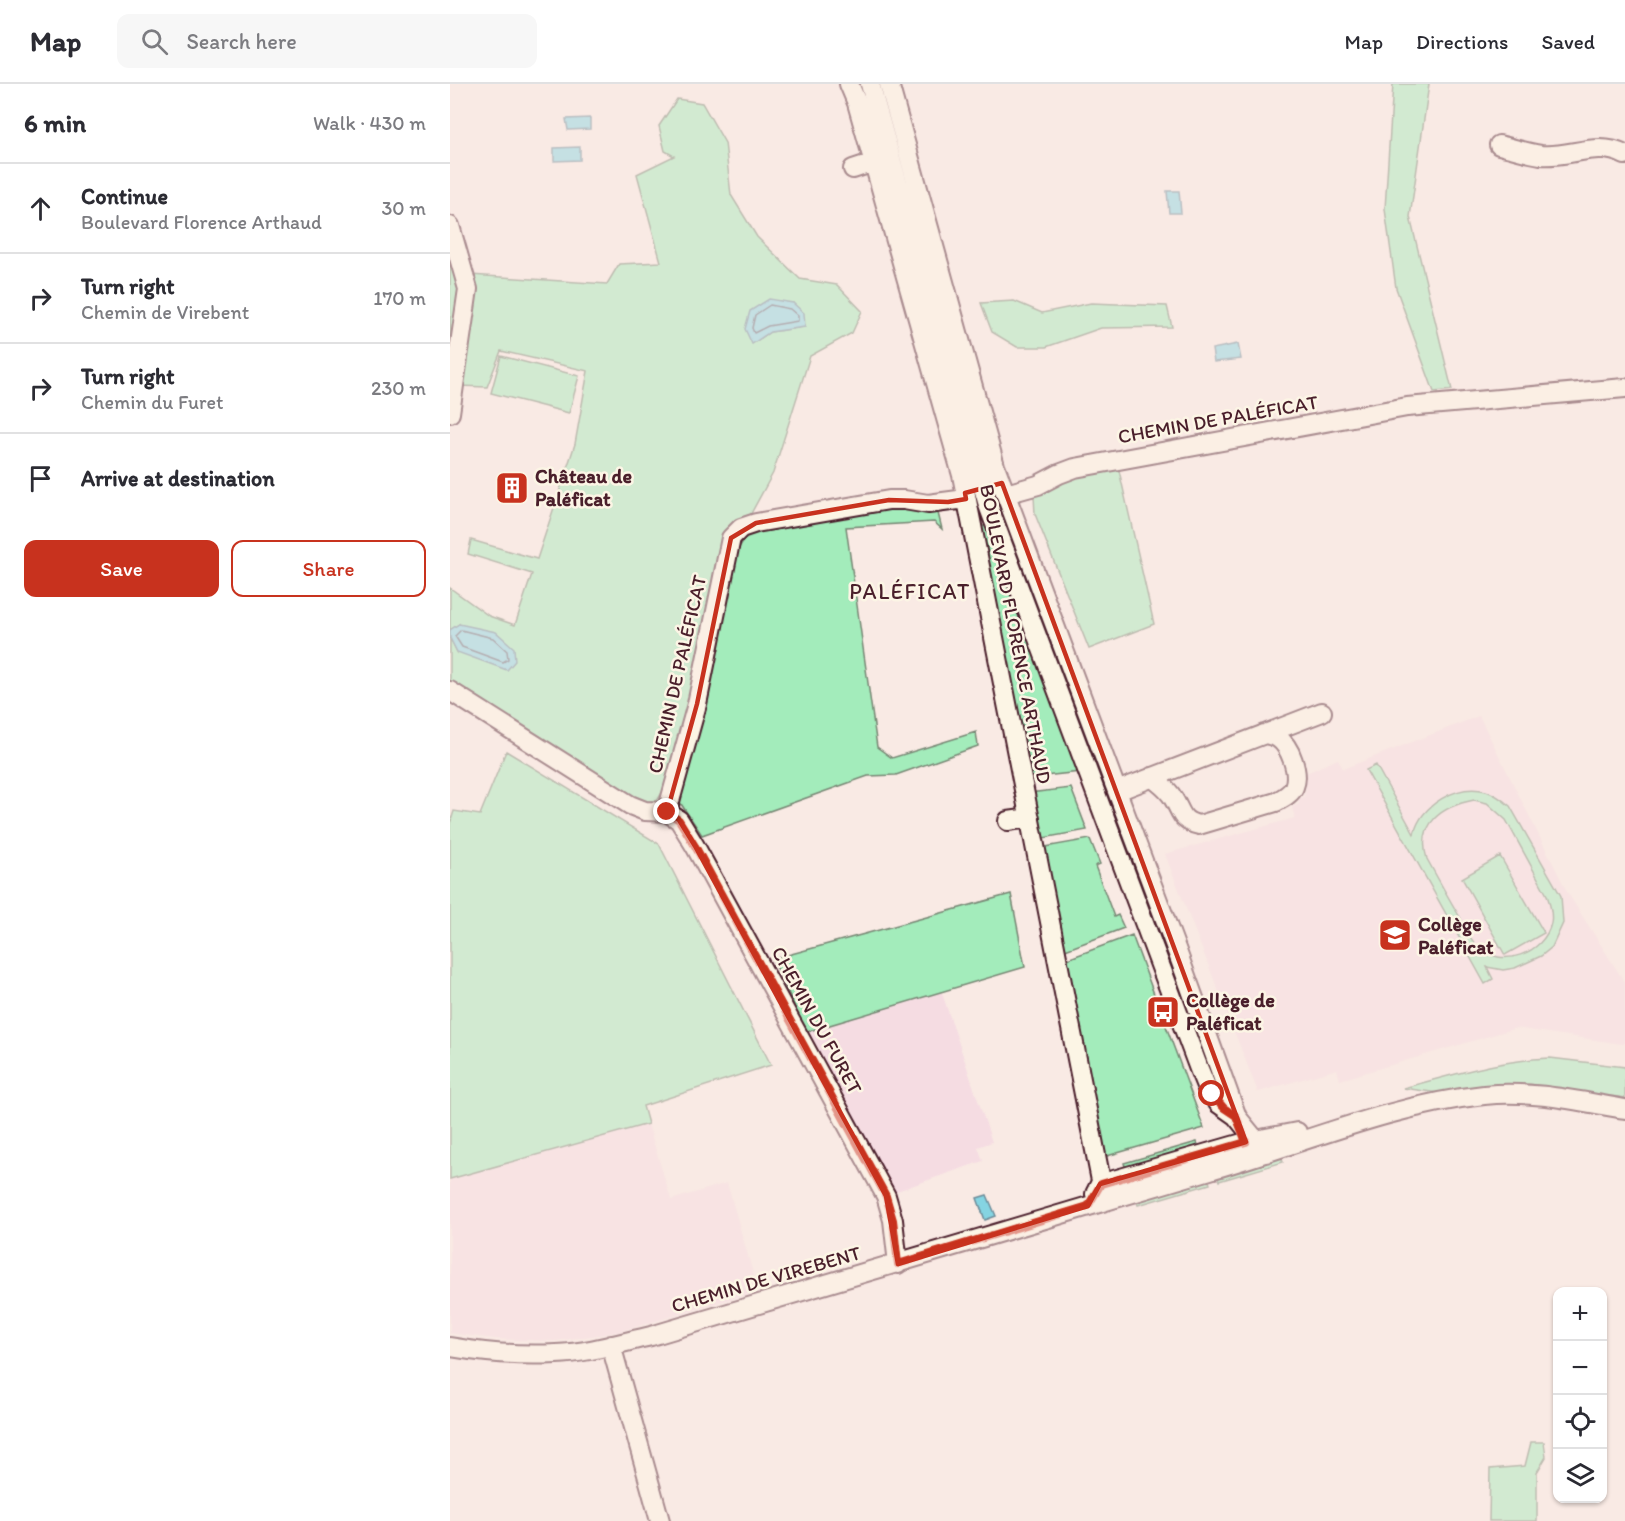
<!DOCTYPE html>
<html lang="en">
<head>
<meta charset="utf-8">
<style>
	:root { --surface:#fff; --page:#f7f7f7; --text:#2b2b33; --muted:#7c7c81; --line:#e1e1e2; --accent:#c8321e }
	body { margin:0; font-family:Itim,sans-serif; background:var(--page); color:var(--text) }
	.controls { position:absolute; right:18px; bottom:18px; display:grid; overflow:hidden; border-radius:12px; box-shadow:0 2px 4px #0004 }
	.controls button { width:54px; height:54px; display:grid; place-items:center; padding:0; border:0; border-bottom:2px solid var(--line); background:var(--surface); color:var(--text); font:30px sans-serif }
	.stop { position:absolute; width:18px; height:18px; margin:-14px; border:4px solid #c8321e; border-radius:50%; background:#fff }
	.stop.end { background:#c8321e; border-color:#fff; box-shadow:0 2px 6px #0008 }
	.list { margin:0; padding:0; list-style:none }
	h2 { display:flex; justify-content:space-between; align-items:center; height:78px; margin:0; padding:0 24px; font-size:26px }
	h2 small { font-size:20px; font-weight:400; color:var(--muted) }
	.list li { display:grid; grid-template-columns:39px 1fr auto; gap:18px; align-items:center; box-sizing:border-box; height:90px; padding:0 24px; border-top:2px solid var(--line) }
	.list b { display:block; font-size:22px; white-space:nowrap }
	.list p { margin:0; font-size:20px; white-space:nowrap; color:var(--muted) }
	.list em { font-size:20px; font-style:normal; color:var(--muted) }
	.actions { display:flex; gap:12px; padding:18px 24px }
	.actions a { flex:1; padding:14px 0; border:2px solid var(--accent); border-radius:12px; text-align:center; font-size:21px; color:var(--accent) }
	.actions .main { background:var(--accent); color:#fff }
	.icon { flex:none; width:33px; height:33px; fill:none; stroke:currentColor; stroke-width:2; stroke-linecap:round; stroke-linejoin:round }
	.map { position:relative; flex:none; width:1175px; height:1437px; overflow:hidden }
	header { display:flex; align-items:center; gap:36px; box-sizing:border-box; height:84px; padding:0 30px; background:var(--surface); border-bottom:2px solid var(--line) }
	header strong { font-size:28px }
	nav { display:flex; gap:33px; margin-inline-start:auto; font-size:21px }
	.search { width:420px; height:54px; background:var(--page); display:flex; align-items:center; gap:15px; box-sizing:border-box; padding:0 21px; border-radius:12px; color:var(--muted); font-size:22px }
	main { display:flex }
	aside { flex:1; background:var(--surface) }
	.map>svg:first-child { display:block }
	.built { fill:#f5dce2 }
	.green { fill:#a3ecbb; stroke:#768673; stroke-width:1.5; fill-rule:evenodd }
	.water { fill:#85d4e2; stroke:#6d8c99; stroke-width:1.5 }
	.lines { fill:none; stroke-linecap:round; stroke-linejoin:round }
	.shore { stroke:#626774; stroke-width:1.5 }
	.minor-casing { stroke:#4a1f2b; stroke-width:22 }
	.minor { stroke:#fcf5e5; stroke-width:18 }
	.route { stroke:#c8321e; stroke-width:8 }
	.marked { fill:none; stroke:#c8321e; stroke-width:4.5; stroke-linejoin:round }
	.labels { text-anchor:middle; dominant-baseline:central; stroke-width:5; stroke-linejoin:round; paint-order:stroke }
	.street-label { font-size:20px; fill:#4a1f2b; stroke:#fcf5e5 }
	.poi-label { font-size:20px; font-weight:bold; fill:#4a1f2b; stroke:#fcf5e5; text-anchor:start }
	.quarter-label { font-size:22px; letter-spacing:1.5px; fill:#4a1f2b; stroke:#fcf5e5 }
</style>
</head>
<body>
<header>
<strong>Map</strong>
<div class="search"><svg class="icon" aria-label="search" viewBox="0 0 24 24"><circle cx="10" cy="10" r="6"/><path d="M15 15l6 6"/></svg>Search here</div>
<nav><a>Map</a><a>Directions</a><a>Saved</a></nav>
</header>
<main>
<aside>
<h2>6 min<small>Walk · 430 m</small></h2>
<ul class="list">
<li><svg class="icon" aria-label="ahead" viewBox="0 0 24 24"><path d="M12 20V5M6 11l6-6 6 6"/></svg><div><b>Continue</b><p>Boulevard Florence Arthaud</p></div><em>30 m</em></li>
<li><svg class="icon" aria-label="right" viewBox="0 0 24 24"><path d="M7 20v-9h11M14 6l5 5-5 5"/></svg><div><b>Turn right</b><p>Chemin de Virebent</p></div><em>170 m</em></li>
<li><svg class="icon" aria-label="right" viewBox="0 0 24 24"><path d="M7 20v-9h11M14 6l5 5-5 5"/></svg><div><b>Turn right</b><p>Chemin du Furet</p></div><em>230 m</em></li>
<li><svg class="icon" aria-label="arrive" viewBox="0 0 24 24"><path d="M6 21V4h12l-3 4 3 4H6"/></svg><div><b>Arrive at destination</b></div></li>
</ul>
<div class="actions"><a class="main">Save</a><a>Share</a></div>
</aside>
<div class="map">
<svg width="1175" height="1437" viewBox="0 0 1175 1437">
	<rect width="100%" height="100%" fill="#f9eae4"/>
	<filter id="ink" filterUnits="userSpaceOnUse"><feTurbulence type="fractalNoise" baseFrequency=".0167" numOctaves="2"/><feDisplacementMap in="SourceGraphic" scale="12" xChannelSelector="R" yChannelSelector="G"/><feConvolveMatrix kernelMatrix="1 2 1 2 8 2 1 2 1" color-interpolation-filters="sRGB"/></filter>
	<g filter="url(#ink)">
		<path class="built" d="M1029,632L1117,808L1175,899V959L1172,960L1066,944L890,996L887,985L808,1008L715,770L845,734L842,723L849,720L848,715L854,713L856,702L854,690L888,675L893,685Z
			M491,906L542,1058L528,1063L533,1077L444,1108L356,948Z
			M198,1040L221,1116L277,1099L308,1207L169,1248L105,1257L46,1255L0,1249V1095Z"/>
		<path class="green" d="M943,0H979L960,133L1002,306L984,308L946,204L935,125Z
			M227,15L252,19L275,59L281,111L307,153L350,195L387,201L412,227L402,249L360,272L323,389L298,435L277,450L222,691L207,717L190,718L0,600V554L7,568L9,540L0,546V504L39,532L65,541L82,490L18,470L21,456L87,475L125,360L138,287L51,267L37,303L9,302L20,191L157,200L169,180L211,178L187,90L224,72L215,67L209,42ZM343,219L354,243L320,248L302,260Z
			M0,158L10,191V211L0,284Z
			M564,217L592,229L641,219L717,222L722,243L651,244L596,263H567L542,248L531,219Z
			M51,272L129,292L119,329L41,309Z
			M668,382L704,540L639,565L585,430L584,412L623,390Z
			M453,422L488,429L492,445L484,438L396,443L427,663L442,674L526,648L528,662L446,691L418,692L252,751L229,717L269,557L285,470L300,446Z
			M561,437L652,680L644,683L553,438Z
			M538,441L630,688L576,694L528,443Z
			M56,667L209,760L321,981L193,1022L198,1040L0,1095V740L4,727L30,731Z
			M926,681L964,750C971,721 1007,699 1036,707C1045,710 1053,716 1060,722L1111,812L1113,839L1102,863L1091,872L1065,884L1053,886L1037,883L1043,895L1035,900L916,686ZM1024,716L1037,719L1056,736L1097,811C1100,820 1103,830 1101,839C1094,870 1051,885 1028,863C1020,856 1016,845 1011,835C999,815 988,795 977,775C966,739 993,722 1024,716Z
			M655,689L706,826L699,829L647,692Z
			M621,704L637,746L588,755L579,709Z
			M640,755L650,780L645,782L664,833L668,831L674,844L610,868L589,764Z
			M1050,772L1094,849L1055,871L1012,794Z
			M561,810L575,883L356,948L323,875Z
			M682,851L754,1044L650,1074L612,877Z
			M1100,974L1175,983V1014L1080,1000L1045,1001L989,1009L953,1004C1003,991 1048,976 1100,974Z
			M747,1058L749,1064L676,1086L674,1079Z
			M831,1072L833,1078L769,1097L767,1091Z
			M758,1094L760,1100L688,1121L686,1115Z
			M1081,1358H1094L1096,1373L1087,1388V1437H1039L1040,1385L1075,1382Z"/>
		<path class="water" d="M140,34V45L118,46L116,35Z
			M130,63V76L104,77V64Z
			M717,107H729L731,129H719Z
			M319,215L343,219L354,229L355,243L320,248L302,260L295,245L300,227Z
			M788,260L791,275L764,278L762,265Z
			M9,540L46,548L64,564L65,577L57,586L7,568L0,554V546Z
			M537,1111L546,1132L535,1136L527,1114Z"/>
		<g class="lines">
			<path class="shore" d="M320,221L340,225L348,232V237L318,242L304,249L302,244L305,231Z
				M11,546L43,554L57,567L58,575L53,578L12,563L5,552Z"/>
			<g class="minor-casing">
				<path id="minor" d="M399,0L407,19L512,391L655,1117
					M420,0L538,421L749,985L756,1002L769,1020L786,1032L816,1069
					M439,0L545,382L728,870L787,1033
					M1049,61C1062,64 1077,69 1091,71C1120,74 1147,56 1175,71
					M403,85L424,78
					M0,142L18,205L0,329
					M556,410L588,401L609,390L625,384L957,323L1175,304
					M0,607L180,721L195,727L217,728
					M702,693C710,700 718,705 723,714C732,728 730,737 749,741L826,718C833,714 841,710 844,703C850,689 840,662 828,654C824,652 819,651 814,650
					M667,707L872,628
					M217,728L247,620L281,454L291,444L306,439L439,416H454L478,420L516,415
					M217,728L229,736L245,762L436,1112L443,1136L448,1180
					M558,737L580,734
					M645,1110L650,1100L796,1058L847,1048
					M161,1261L210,1437
					M0,1263C35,1269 70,1272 106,1270C138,1269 170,1259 201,1252C388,1197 574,1140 760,1086C851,1060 940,1021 1034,1011C1081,1006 1128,1017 1175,1025"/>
			</g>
			<use href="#minor" class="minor"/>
		</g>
	</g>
	<g class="lines" filter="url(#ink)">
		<path class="route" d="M217,728L229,736L245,762L436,1112L443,1136L448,1180L638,1122L651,1100L796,1058L786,1032L774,1024L762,1010"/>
	</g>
	<path d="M0 0H1175V1437H0ZM552,399L796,1058L650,1100L638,1122L448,1180L436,1112L245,762L229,736L217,728L247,620L281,454L306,439L439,416L498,418L516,415L515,409Z" fill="#f9eae4" fill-opacity=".55" fill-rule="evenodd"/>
	<path class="marked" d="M552,399L796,1058L650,1100L638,1122L448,1180L436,1112L245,762L229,736L217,728L247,620L281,454L306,439L439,416L498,418L516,415L515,409Z"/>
	<defs>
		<g id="building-square" transform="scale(1.725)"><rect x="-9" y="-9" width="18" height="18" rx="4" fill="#c8321e" stroke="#fcf5e5"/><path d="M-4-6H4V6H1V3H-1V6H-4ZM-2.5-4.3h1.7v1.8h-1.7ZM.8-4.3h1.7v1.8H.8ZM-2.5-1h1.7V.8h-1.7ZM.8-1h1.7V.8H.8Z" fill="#fff"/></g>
		<g id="school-square" transform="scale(1.725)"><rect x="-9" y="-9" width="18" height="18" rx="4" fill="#c8321e" stroke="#fcf5e5"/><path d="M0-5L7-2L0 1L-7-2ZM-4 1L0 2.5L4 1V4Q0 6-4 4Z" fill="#fff"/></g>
		<g id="bus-square" transform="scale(1.725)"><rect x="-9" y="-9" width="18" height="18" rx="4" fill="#c8321e" stroke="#fcf5e5"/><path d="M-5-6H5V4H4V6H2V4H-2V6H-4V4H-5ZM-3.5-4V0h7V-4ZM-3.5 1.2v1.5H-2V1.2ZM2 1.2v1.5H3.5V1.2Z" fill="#fff"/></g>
	</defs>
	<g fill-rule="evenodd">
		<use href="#building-square" x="62" y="404"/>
		<use href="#school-square" x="945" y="851"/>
		<use href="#bus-square" x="713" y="928"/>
	</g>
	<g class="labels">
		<g class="street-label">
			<text transform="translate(768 335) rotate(-10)">CHEMIN DE PALÉFICAT</text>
			<text transform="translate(566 550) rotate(79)">BOULEVARD FLORENCE ARTHAUD</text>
			<text transform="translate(227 590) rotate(-77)">CHEMIN DE PALÉFICAT</text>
			<text transform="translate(367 936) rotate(61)">CHEMIN DU FURET</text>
			<text transform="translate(316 1195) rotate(-16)">CHEMIN DE VIREBENT</text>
		</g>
		<g class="poi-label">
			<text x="85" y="392">Château de<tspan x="85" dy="23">Paléficat</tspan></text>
			<text x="968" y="840">Collège<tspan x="968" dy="23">Paléficat</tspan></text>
			<text x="736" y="916">Collège de<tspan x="736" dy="23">Paléficat</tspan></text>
		</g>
		<g class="quarter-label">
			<text x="460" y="507">PALÉFICAT</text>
		</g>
	</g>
</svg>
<div class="controls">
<button>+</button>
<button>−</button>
<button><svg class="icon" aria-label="locate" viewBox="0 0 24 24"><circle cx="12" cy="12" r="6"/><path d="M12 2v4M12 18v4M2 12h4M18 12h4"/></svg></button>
<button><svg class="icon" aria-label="layers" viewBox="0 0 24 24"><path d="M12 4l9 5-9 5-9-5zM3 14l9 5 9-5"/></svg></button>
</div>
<div class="stop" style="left:762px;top:1010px"></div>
<div class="stop end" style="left:217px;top:728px"></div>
</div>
</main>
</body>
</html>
